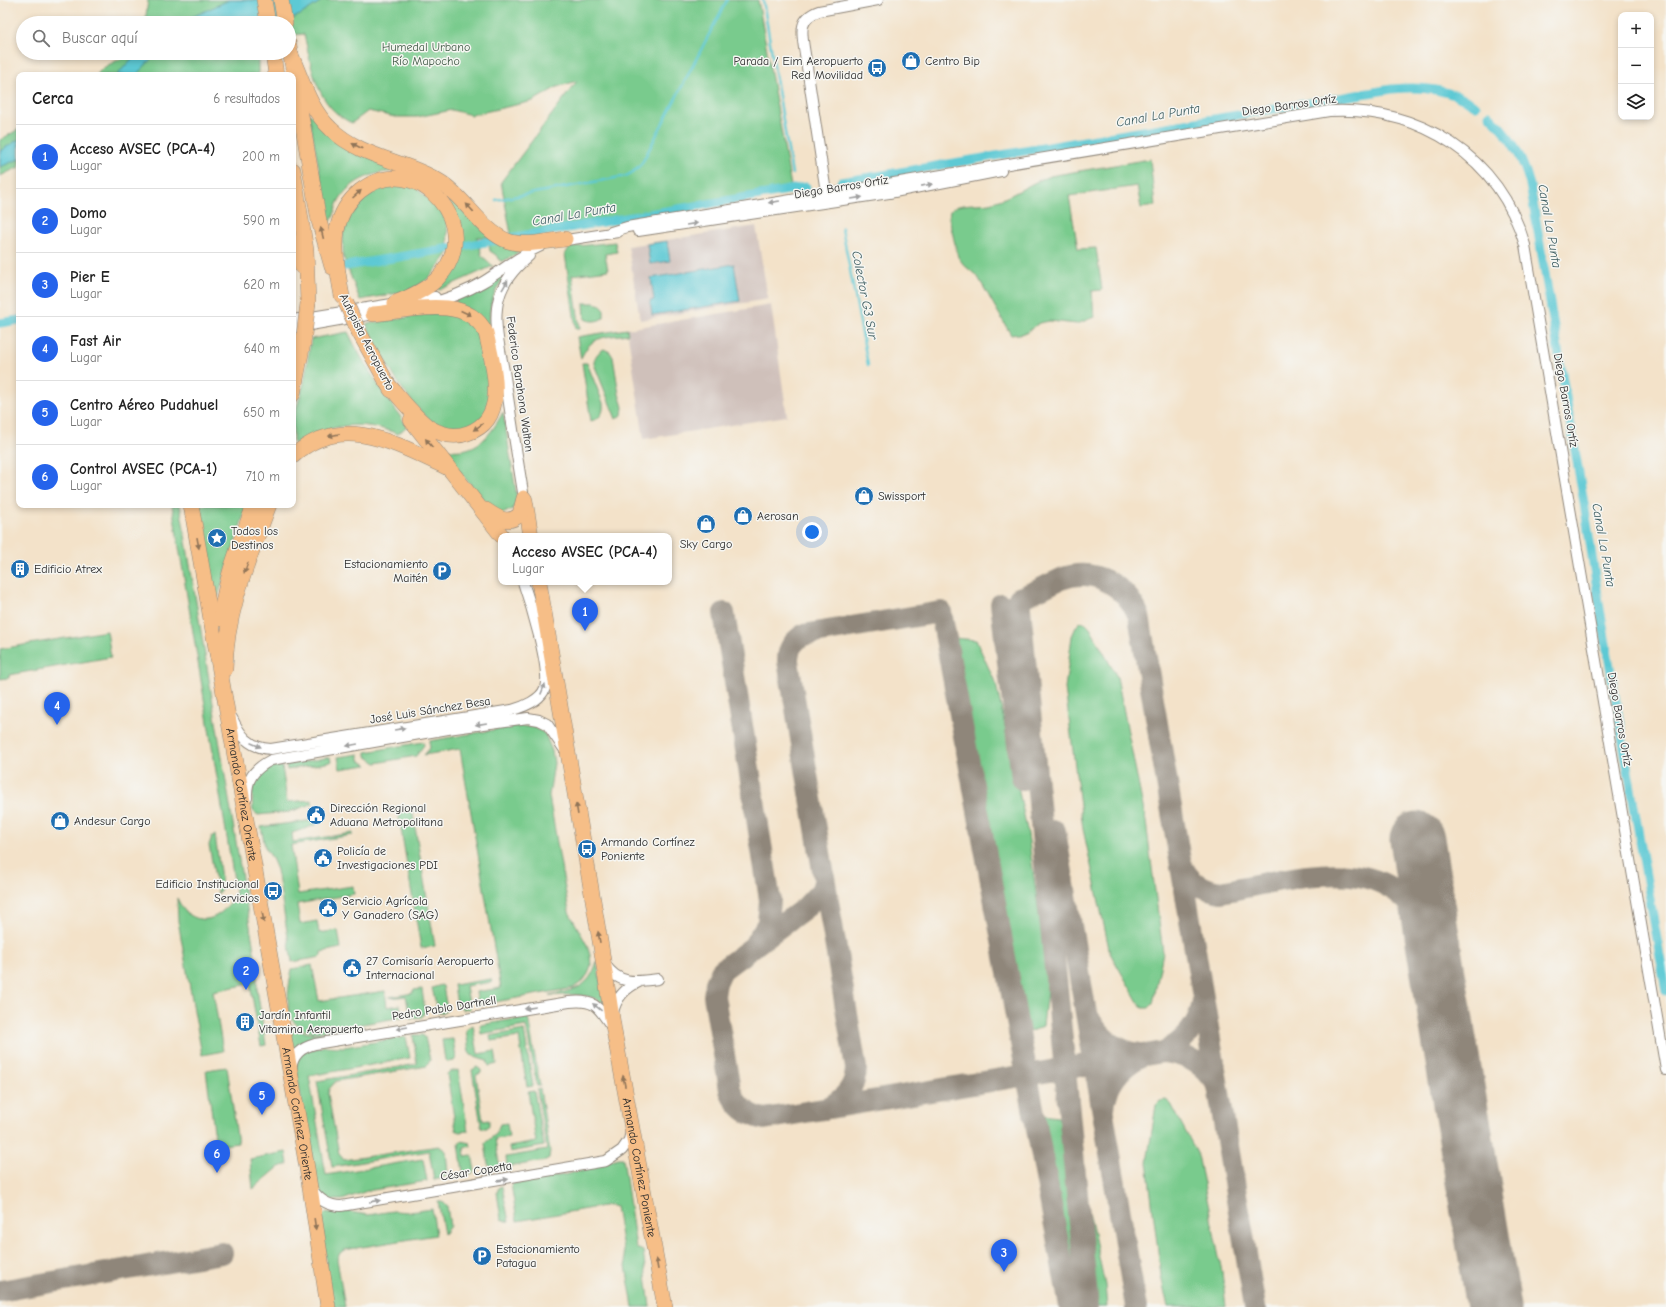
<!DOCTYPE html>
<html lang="es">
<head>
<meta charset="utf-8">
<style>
	:root { --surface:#fff; --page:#f2f2f2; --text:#222; --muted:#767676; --line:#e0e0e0; --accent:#2563eb }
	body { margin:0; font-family:"Comic Neue",sans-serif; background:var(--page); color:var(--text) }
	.controls { position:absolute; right:12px; top:12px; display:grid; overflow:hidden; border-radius:8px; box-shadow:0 2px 6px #0003 }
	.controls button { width:36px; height:36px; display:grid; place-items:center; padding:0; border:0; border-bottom:1px solid var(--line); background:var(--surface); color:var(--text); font:20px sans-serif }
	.you { position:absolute; left:812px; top:532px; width:14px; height:14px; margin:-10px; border:3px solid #fff; border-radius:50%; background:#1a73e8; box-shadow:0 0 0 6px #1a73e833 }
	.badge { display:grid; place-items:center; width:26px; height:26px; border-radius:50%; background:var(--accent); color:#fff; font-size:13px; font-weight:700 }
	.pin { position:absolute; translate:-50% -33px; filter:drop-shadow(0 1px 2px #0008) }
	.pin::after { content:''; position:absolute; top:21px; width:14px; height:12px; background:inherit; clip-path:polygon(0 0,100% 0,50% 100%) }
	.popup { position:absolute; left:498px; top:533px; width:174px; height:52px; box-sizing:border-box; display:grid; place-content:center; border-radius:8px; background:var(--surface); filter:drop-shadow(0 1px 3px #0005); font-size:13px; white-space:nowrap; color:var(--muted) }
	.popup b { font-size:15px; color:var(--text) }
	.popup::after { content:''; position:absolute; left:50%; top:100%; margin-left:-8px; border:8px solid transparent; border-top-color:var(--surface) }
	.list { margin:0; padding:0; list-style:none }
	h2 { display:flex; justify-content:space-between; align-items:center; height:52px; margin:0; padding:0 16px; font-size:17px }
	h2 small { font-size:13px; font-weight:400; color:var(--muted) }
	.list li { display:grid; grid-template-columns:26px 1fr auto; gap:12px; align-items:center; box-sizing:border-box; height:64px; padding:0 16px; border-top:1px solid var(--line) }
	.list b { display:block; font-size:15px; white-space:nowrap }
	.list p { margin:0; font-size:13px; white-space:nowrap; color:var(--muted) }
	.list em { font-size:13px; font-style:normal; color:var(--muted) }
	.icon { flex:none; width:22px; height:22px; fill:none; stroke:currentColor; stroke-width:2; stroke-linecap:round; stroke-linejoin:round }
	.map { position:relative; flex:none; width:1666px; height:1307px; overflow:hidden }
	.search { position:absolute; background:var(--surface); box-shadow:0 2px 6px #0003; left:16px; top:16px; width:280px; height:44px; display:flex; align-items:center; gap:10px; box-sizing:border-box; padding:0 14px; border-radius:22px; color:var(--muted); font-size:15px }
	.panel { position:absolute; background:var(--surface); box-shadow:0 2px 6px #0003; left:16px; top:72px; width:280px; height:436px; border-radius:8px }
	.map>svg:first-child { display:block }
	.industrial { fill:#cfc0ba }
	.green { fill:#79cb8d; stroke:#527b5c }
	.water { fill:#5dc9d4; stroke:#447a80 }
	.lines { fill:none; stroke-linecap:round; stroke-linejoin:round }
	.stream { stroke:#5dc9d4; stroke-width:2.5 }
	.canal { stroke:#5dc9d4; stroke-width:9 }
	.taxiway { stroke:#8f867a; stroke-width:22 }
	.runway { stroke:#8f867a; stroke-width:55 }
	.minor-casing { stroke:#8f867a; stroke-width:12 }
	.highway-casing { stroke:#8f867a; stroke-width:16 }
	.minor { stroke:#fff; stroke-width:10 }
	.highway { stroke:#f6be87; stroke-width:15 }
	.highway-bridge-casing { stroke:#8f867a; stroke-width:16; stroke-linecap:butt }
	.highway-bridge { stroke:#f6be87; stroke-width:15 }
	.oneway { fill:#907459 }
	.oneway2 { fill:#a0a0a0 }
	.labels { text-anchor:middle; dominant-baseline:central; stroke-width:3; stroke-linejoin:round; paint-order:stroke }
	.park-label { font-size:12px; fill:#425b48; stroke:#f6f6f2 }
	.poi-label { font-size:12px; fill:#2b2b2b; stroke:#f6f6f2; text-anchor:start }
	.street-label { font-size:12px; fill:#2b2b2b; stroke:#f6f6f2 }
	.water-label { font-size:13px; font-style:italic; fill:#3a5a5e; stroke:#f6f6f2 }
</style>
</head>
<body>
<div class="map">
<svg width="1666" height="1307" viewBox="0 0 1666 1307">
	<rect width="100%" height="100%" fill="#f6f6f2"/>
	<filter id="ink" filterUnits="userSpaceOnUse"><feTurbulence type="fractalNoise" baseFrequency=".025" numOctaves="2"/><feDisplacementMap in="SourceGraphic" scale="8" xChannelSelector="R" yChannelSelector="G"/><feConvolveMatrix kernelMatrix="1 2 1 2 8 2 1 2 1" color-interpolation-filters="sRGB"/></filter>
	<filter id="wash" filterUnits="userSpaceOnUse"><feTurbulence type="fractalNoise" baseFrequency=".012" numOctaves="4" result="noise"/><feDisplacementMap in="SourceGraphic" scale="16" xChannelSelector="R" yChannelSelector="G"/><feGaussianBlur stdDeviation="0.9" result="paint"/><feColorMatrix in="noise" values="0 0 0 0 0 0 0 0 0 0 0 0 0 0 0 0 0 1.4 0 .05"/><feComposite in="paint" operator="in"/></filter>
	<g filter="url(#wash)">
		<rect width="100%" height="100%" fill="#f3e2c9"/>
		<path class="industrial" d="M756,226L768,299L640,320L628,246Z
			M771,305L787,416L644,439L627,329Z"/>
		<path class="green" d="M148,0H758L791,186L511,234L501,182L577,81L557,87L533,101L471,115L452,110L417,117H395L368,111L352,123C316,107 312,68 304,34L289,35V23H145Z
			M127,53H258V75H97C104,63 119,63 127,53Z
			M309,114L402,171C377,171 351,178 338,202C335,208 335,217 330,222L328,219Z
			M19,129V167L0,176V140Z
			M1150,159L1155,206L1141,208L1137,186L1069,196L1078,249L1096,248L1102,290L1092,291L1094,317L1077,324L1050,321L1039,323L1026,333L1011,335L978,277L964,265L958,257L949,218L950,211C958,202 978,205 989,203C1012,198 1029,183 1050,176Z
			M383,186H414L447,217L448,254L430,277L418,286L404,292L360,300L343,256V233L349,215L365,195Z
			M441,189L491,236L492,242H502L530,247L503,261H500L496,255L490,251L488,237H477L482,256L493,266L439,290L438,288L458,253L462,252L455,212Z
			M615,242L617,252L605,254L608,270L572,275L580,329H576L565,254L570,247Z
			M503,274L505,276C492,293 487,310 491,331L456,303V299Z
			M584,303H594L601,305L604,310V317C599,322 590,322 585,319Z
			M434,313C444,314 457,315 467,321C481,329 492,376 491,392C490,399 488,406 487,413C481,418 472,427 464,429C422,442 381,353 366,324Z
			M627,329L628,334C606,337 590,335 581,359L577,337Z
			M348,332C364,366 385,395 407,426L398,434C361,419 330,424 296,444L293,442V420L304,383L311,339Z
			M604,349L610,352L613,357L619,394L623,407L622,415L616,419L594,364C594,357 598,352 604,349Z
			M582,363H587L603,403C604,413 601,418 591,421Z
			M503,412L517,498L513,509L502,514L486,503L440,448C473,457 489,439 503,412Z
			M172,505H180L257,968V989L266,1045L261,1046L250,984L213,991L223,1051L202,1055L178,921L177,898C180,904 184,912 190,915C210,928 229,909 236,892Z
			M197,505H247L214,609Z
			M1080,622L1085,623L1090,628L1117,677L1146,822L1163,952L1153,1004L1149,1008H1143L1138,1002L1110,953L1083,829L1065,688L1072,636L1076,627Z
			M107,631L111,657L9,675V678L0,679V649Z
			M954,638L976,640L996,684L1028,834L1048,981L1043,1026L1023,1035Z
			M516,726L534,727L539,730L545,734L552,751L554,763L549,796L569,912L587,945L590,955L591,965L588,974L583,981L573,988L478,1005L476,992L501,988L460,749L424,755L430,748L429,741Z
			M423,742L424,745L416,756L376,763L366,756V752Z
			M359,754V760L367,765L340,769L338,757Z
			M330,757L331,762L287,770L286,765Z
			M282,766L287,802L312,800V804L289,812L258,815L253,811C251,786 252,767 282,766Z
			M412,809L435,946L421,948L398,811Z
			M315,820L316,825L292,833L293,842L353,833V835L291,845L298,894L353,886L354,894L297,904L300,924L317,921L319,933L338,930L341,948L321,952V957L292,962L277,870L272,858L265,847L261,827Z
			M215,835L222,886L218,894L209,845L212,836Z
			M597,961L604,1004C588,991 568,996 549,995C574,990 589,989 597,961Z
			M312,965L319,1001L385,991L387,1007L400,1005L402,1017L318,1032C280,1031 287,995 292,969Z
			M491,979L492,982L466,986L470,1009L463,1010L457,1005L454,985Z
			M441,985L443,986L447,1009L445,1012L438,1013L432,988Z
			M422,989L425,1012L422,1017L410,1018L406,996L390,998L389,997L413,993V990Z
			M528,1017L540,1086H537L526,1026L481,1034L480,1025Z
			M289,1023C307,1037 317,1034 339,1032L303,1042L292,1051Z
			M473,1025L478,1054L495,1051L497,1064L489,1066L487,1060L471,1055L469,1052L466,1030Z
			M524,1030L533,1086L527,1087L519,1037L491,1041L490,1036Z
			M413,1035H422L425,1037L430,1060L427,1066L336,1081L329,1089L328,1094L339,1154L344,1160L439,1146L446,1151L448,1174L443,1178L434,1180L429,1151L332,1167L317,1081L417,1064Z
			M406,1037L410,1058L309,1076L326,1175L423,1159L427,1181L367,1191L342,1200H330L317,1192L295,1062L304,1051L325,1046L344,1047Z
			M453,1039L456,1058L454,1061L447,1062L445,1060L442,1040Z
			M227,1067L238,1143L216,1146L206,1070Z
			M477,1067L481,1070V1073L476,1075L483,1121L489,1120V1125L487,1128H482L481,1125L472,1070Z
			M458,1070L468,1131L459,1132L456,1130L447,1074L449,1072Z
			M540,1089L550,1152L549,1158L544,1161L507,1167L506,1157L547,1150L537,1090Z
			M534,1091L544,1146L510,1152L509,1147L536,1142L528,1092Z
			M1166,1100L1171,1104L1198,1155L1222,1272L1226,1307H1168L1161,1276L1147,1162L1156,1105L1160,1101Z
			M1036,1114L1058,1117L1078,1160L1105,1285L1107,1307H1069Z
			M507,1123L509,1137L495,1139L500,1169L491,1168L488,1164L485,1143L496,1134L500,1124Z
			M461,1141L470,1143L471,1146L464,1148L465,1156L472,1155L475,1171L473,1173L466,1174L463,1172L459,1144Z
			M286,1152L288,1164L279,1167L253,1189L250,1159Z
			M618,1158H623L636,1248L643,1251L650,1307H633L616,1207L609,1205L517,1221L511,1184L569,1174Z
			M502,1186L509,1222L501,1219L497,1192L499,1187Z
			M438,1201H442L447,1206L450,1226L444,1234Z
			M432,1209L436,1235L344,1250L340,1253L337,1259L345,1307H331L321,1218L325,1213L344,1211L368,1215L393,1211L410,1212Z"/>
		<path class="water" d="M229,0H323L300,15L282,23H172L190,18Z
			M137,53H157L136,75H117Z
			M19,139V159L0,167V151Z
			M667,241L670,261L650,264L647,244Z
			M734,264L740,301L652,315L650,301L654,300L651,278Z"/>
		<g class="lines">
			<path class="stream" d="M763,0L792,174
				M496,200L626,176L633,172L642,163L727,0
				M842,228L868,365"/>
			<path class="canal" d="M1489,115C1510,135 1523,157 1530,185L1584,503L1600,609L1666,991
				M841,182L1392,89C1423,86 1450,89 1476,106
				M346,266L806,187
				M0,323L19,320"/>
			<path class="taxiway" d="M724,613L770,900L768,923L756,942
				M1021,630L1014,612L1001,604L1022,779
				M1055,831L1136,1307
				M1181,863C1187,881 1203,890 1221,892C1307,876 1404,841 1435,955
				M824,882L822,890L805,908L722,970L716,983L714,996L730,1090C737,1107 746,1114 764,1119L1163,1052C1187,1054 1205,1064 1217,1085
				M1089,1018C1100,1039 1117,1051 1140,1054
				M1163,1052C1184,1043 1200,1024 1203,1000
				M1104,1108C1106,1085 1120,1067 1140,1057
				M825,1109C842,1101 856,1088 856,1068L788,661C788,648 793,642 803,635L941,612L1070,1307
				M0,1291L222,1253
				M1088,1307L1019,598C1034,593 1047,585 1061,579C1094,566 1126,586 1139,616L1255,1307"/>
			<path class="runway" d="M1417,839L1435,955L1494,1307"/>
		</g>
	</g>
	<g filter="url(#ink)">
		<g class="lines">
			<g class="minor-casing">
				<path id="minor" d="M827,199L805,54C802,34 797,19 819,11L878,0
					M638,231L889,193L1001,171
					M611,232L627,227L1329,111C1419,106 1499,156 1525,245L1666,1070
					M560,241L618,232
					M428,304C447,299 466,292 483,282C503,270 520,255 541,246
					M293,320L435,297
					M293,328L379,313
					M524,498C517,457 511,417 505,377C501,352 492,322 499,298C503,282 516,267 529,256
					M232,718C240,735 249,748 271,749L512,710C523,707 541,700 545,688C551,669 530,602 523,582
					M247,798C246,779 254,769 271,760L448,729L528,718L539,720L547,724L564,749
					M605,964C618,985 636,982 658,979
					M613,1013C616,998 625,988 639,982
					M291,1069C293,1054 301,1048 315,1044L569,1002C594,999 598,1006 611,1026
					M312,1189C319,1200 328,1206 341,1206L606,1161L622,1150L629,1140L631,1131"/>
			</g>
			<g class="highway-casing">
				<g id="highway">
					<path d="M264,0L268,23"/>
					<path d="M281,0L285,23"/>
					<path d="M289,45L319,221L332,267"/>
					<path d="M273,53L276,75"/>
					<path d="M291,55C302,80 310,110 331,129C361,158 408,161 442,183C465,198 483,232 508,241C525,247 548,241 565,239"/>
					<path d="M293,170L306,250L308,303"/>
					<path d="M293,242L302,267"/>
					<path d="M342,296C338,275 334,252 337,230C340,215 348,201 360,191C416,146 488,228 437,279C426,290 410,297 395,303"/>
					<path d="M373,314C408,311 467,293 486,333C493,365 510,419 468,433C455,438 442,435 430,428C415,418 399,396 386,382"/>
					<path d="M359,332L391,390"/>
					<path d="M293,394L303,343"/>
					<path d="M411,420L502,536"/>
					<path d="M293,456C342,411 398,445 448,468"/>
					<path d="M525,500L531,536"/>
					<path id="s1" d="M191,505L307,1168L328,1307"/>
					<path d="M486,510C496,517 509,526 520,514L524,498"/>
					<path id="s2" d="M539,582L601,947L614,1031L665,1307"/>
					<path d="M221,619C224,579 241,542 254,505"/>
					<path d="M225,669C226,611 249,559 269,505"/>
				</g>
			</g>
			<use href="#minor" class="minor"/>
			<use href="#highway" class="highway"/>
			<g class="highway-bridge-casing">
				<path id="highway-bridge" d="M346,303L359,332
					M303,343L308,303"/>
			</g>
			<use href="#highway-bridge" class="highway-bridge"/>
		</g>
		<defs><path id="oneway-solid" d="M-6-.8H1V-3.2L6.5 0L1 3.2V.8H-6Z"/></defs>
		<g class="oneway">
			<use href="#oneway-solid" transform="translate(357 146) rotate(-153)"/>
			<use href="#oneway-solid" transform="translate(357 194) rotate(-42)"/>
			<use href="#oneway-solid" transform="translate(470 208) rotate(-133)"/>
			<use href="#oneway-solid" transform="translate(322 233) rotate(-104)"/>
			<use href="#oneway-solid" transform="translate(466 313) rotate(25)"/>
			<use href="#oneway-solid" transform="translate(478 427) rotate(146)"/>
			<use href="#oneway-solid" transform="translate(334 435) rotate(169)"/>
			<use href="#oneway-solid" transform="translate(429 443) rotate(-129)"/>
			<use href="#oneway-solid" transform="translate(198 543) rotate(80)"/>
			<use href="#oneway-solid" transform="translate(246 568) rotate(110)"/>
			<use href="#oneway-solid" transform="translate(577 809) rotate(-99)"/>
			<use href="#oneway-solid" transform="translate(263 917) rotate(81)"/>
			<use href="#oneway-solid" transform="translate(599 937) rotate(-100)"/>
			<use href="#oneway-solid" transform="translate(624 1081) rotate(-101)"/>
			<use href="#oneway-solid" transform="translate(315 1224) rotate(82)"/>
			<use href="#oneway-solid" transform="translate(657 1264) rotate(-100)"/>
		</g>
		<g class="oneway2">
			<use href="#oneway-solid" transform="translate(927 185) rotate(-11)"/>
			<use href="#oneway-solid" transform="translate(857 198) rotate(-9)"/>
			<use href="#oneway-solid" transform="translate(774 202) rotate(171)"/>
			<use href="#oneway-solid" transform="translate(692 224) rotate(-9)"/>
			<use href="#oneway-solid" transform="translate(505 285) rotate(-60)"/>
			<use href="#oneway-solid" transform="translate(543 689) rotate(-68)"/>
			<use href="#oneway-solid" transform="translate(481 724) rotate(171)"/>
			<use href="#oneway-solid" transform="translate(400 729) rotate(-9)"/>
			<use href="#oneway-solid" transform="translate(256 745) rotate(23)"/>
			<use href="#oneway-solid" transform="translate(352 745) rotate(170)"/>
			<use href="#oneway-solid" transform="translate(597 1007) rotate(-141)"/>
			<use href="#oneway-solid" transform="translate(530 1008) rotate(171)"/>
			<use href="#oneway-solid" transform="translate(402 1028) rotate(170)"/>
			<use href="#oneway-solid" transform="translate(503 1180) rotate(-9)"/>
			<use href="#oneway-solid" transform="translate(375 1201) rotate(-9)"/>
		</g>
	</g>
	<defs>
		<g id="shop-disc" transform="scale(1)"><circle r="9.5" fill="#1f6fb2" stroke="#f6f6f2"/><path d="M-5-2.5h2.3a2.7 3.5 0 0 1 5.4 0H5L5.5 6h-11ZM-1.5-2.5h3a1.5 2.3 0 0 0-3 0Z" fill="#fff"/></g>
		<g id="bus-disc" transform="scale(1)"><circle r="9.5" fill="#1f6fb2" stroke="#f6f6f2"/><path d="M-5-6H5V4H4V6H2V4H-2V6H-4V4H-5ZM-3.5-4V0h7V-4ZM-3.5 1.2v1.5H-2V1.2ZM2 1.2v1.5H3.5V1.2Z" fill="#fff"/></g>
		<g id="sight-disc" transform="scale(1)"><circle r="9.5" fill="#1f6fb2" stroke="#f6f6f2"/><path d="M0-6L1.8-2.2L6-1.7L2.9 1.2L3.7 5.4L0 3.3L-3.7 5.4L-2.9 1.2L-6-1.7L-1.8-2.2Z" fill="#fff"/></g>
		<g id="building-disc" transform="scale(1)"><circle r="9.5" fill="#1f6fb2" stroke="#f6f6f2"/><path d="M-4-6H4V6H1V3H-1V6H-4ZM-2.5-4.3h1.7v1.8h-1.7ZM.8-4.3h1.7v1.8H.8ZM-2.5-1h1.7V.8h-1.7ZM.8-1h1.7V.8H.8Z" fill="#fff"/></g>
		<g id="parking-disc" transform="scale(1)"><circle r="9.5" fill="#1f6fb2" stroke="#f6f6f2"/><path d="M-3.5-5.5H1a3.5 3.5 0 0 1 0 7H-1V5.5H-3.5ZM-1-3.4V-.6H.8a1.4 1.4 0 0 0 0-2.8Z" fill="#fff"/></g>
		<g id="civic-disc" transform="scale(1)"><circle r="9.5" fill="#1f6fb2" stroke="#f6f6f2"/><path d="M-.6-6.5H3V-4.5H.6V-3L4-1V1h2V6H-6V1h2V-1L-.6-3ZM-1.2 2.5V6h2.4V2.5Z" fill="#fff"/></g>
	</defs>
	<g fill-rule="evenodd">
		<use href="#shop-disc" x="911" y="61"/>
		<use href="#bus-disc" x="877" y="68"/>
		<use href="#shop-disc" x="864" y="496"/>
		<use href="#shop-disc" x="743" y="516"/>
		<use href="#shop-disc" x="706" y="524"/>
		<use href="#sight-disc" x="217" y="538"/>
		<use href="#building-disc" x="20" y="569"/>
		<use href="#parking-disc" x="442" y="571"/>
		<use href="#civic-disc" x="316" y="815"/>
		<use href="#shop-disc" x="60" y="821"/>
		<use href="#bus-disc" x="587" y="849"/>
		<use href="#civic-disc" x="323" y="858"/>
		<use href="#bus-disc" x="273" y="891"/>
		<use href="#civic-disc" x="328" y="908"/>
		<use href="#civic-disc" x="352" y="968"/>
		<use href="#building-disc" x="245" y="1022"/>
		<use href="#parking-disc" x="482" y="1256"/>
	</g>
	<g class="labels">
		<g class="park-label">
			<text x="426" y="47">Humedal Urbano<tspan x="426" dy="14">Río Mapocho</tspan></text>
		</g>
		<g class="poi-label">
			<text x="863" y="61" text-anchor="end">Parada / Eim Aeropuerto<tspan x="863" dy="14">Red Movilidad</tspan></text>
			<text x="925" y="61">Centro Bip</text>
			<text x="878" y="496">Swissport</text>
			<text x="757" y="516">Aerosan</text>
			<text x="231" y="531">Todos los<tspan x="231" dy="14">Destinos</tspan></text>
			<text x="706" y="544" text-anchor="middle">Sky Cargo</text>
			<text x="428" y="564" text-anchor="end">Estacionamiento<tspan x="428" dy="14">Maitén</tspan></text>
			<text x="34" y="569">Edificio Atrex</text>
			<text x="330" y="808">Dirección Regional<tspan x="330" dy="14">Aduana Metropolitana</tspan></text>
			<text x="74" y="821">Andesur Cargo</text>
			<text x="601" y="842">Armando Cortínez<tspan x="601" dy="14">Poniente</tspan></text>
			<text x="337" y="851">Policía de<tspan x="337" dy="14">Investigaciones PDI</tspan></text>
			<text x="259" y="884" text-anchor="end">Edificio Institucional<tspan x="259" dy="14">Servicios</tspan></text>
			<text x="342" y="901">Servicio Agrícola<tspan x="342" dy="14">Y Ganadero (SAG)</tspan></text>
			<text x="366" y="961">27 Comisaría Aeropuerto<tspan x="366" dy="14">Internacional</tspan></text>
			<text x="259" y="1015">Jardín Infantil<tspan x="259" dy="14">Vitamina Aeropuerto</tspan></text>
			<text x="496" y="1249">Estacionamiento<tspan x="496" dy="14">Patagua</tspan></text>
		</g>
		<g class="street-label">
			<text transform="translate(1289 105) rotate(-8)">Diego Barros Ortíz</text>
			<text transform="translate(841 187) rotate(-9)">Diego Barros Ortíz</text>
			<text transform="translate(367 342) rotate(63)">Autopista Aeropuerto</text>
			<text transform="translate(520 384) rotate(82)">Federico Barahona Walton</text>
			<text transform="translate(1566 400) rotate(80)">Diego Barros Ortíz</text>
			<text transform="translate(430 710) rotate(-9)">José Luis Sánchez Besa</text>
			<text transform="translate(1620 719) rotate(80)">Diego Barros Ortíz</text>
			<text stroke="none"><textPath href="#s1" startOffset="294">Armando Cortínez Oriente</textPath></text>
			<text transform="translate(444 1008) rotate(-9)">Pedro Pablo Dartnell</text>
			<text stroke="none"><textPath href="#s1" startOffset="618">Armando Cortínez Oriente</textPath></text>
			<text stroke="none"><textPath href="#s2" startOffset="594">Armando Cortínez Poniente</textPath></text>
			<text transform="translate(476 1171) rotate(-9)">César Copetta</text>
		</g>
		<g class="water-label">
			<text transform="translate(1158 115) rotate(-10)">Canal La Punta</text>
			<text transform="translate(574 214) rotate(-10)">Canal La Punta</text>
			<text transform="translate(1550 226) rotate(80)">Canal La Punta</text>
			<text transform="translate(865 295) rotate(79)">Colector G3 Sur</text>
			<text transform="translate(1604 545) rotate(80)">Canal La Punta</text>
		</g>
	</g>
</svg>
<div class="controls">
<button>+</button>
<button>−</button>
<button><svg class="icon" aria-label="layers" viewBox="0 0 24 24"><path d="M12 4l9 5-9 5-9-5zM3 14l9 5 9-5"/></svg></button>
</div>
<div class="you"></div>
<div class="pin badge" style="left:585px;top:631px">1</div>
<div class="popup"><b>Acceso AVSEC (PCA-4)</b>Lugar</div>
<div class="pin badge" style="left:246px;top:990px">2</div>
<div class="pin badge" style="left:1004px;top:1272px">3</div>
<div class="pin badge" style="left:57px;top:725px">4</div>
<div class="pin badge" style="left:262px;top:1115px">5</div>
<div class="pin badge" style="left:217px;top:1173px">6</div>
<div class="search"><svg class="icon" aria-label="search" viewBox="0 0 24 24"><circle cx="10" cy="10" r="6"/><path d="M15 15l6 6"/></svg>Buscar aquí</div>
<section class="panel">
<h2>Cerca<small>6 resultados</small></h2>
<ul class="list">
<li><span class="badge">1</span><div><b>Acceso AVSEC (PCA-4)</b><p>Lugar</p></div><em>200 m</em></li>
<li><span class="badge">2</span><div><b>Domo</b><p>Lugar</p></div><em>590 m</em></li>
<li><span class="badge">3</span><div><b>Pier E</b><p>Lugar</p></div><em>620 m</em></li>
<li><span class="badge">4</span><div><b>Fast Air</b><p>Lugar</p></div><em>640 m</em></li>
<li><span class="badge">5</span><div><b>Centro Aéreo Pudahuel</b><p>Lugar</p></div><em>650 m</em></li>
<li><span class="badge">6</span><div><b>Control AVSEC (PCA-1)</b><p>Lugar</p></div><em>710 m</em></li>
</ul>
</section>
</div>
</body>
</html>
